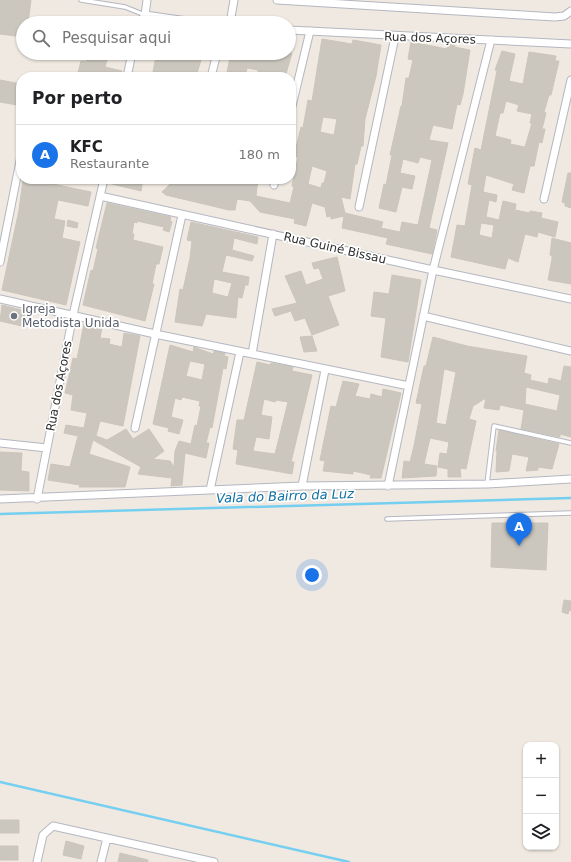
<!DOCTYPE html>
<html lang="pt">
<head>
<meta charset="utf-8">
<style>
	:root { --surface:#fff; --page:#f6f6f6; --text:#202124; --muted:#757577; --line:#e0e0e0; --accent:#1a73e8 }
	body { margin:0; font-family:"DejaVu Sans",sans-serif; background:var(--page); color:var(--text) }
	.controls { position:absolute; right:12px; bottom:12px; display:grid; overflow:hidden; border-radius:8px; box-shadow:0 1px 3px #0004 }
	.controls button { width:36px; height:36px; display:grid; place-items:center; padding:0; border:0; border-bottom:1px solid var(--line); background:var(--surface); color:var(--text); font:20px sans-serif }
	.you { position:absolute; left:312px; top:575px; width:14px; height:14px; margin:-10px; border:3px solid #fff; border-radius:50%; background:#1a73e8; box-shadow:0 0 0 6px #1a73e833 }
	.badge { display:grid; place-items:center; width:26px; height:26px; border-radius:50%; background:var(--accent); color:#fff; font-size:13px; font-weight:700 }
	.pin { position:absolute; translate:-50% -33px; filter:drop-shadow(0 1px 2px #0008) }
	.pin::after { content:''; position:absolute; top:21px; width:14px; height:12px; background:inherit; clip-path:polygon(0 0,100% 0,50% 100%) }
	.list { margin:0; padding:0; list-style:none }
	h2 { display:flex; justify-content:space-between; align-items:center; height:52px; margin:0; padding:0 16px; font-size:17px }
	h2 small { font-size:13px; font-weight:400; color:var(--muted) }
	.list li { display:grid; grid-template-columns:26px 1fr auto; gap:12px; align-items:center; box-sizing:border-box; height:60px; padding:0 16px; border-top:1px solid var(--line) }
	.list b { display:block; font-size:15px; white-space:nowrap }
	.list p { margin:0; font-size:13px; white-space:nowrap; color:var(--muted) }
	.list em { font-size:13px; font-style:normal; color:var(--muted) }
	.icon { flex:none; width:22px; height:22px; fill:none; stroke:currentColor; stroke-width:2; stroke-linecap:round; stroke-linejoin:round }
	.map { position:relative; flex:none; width:571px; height:862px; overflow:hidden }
	.search { position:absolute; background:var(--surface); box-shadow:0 1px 3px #0004; left:16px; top:16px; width:280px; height:44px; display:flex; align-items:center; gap:10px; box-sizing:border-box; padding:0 14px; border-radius:22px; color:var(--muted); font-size:15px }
	.panel { position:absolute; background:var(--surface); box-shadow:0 1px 3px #0004; left:16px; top:72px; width:280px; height:112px; border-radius:16px }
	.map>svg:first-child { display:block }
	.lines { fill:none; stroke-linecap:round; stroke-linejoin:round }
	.stream { stroke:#75cff0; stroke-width:2.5 }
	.building { fill:#cbc7bf; stroke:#cbc5ba; fill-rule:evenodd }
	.service-casing { stroke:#b4b7c1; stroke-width:5.5 }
	.minor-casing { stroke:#b4b7c1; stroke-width:9 }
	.service { stroke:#fff; stroke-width:3.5 }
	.minor { stroke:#fff; stroke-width:7 }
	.worship-dot { fill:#6b7280; stroke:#fff; stroke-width:1.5 }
	.labels { text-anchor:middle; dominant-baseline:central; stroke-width:3.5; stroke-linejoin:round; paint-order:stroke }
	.street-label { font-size:12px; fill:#2e2e2e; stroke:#fff }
	.worship-label { font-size:12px; fill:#5b616d; stroke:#fff; text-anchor:start }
	.water-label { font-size:13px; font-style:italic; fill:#0d6fa3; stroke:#fff }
</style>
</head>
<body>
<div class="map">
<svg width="571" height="862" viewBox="0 0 571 862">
	<rect width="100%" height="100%" fill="#efe9e1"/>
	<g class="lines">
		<path class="stream" d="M0,514L571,498
			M0,782L349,862"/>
	</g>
	<path class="building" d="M0,0H31L28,23H23V37L0,34Z
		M322,39L352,44L353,40L381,45L376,76L365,119L363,146H361L357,164H355L350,199L341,197L345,213L383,222L381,228L400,232L402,222L418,225L432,160L420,157L418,163L403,159L400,173L415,176L412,189L402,187L396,212L379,208L384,184L386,185L392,155H390L401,106H402L406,78H409L413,60L408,59L411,42L447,49L448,43L455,44L454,47L470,50L463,94L460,105L457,104L452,129L433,125L429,140L448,143L429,228L437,230L432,254L386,244L388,238L342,228L344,216L331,219V216L327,217L325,207L312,203L306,226L294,223L295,219L260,212L250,201L237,199L235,210H229L166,195L162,192L175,179H258L256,196L290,203L294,187L292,186L298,157L294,156L301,127L303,128L308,100L312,101ZM323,117L337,119L334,135L320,132ZM312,166L327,171L324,183H322L321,188L308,184Z
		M502,51L515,54L509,81L523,84L529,52L556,56L555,61H559L551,95H549L544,112L546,113L542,129H545L542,143L539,142L534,166H530L524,193L512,190L514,184L486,175L483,192L497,195L496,202L489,200L486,217L499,220L503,201L516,204L515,210L530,213V211L542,213L541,218L558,222L555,237L538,232L537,237L525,234L518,262L508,258L505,269L451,257L457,225L465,226L472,185L468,184L475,148L481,150L497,71L495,70ZM506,101L519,105L517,111L532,114L530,123H532L525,147L510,144L511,140L495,136L500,113H503ZM481,223L494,225L492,238L479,235Z
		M89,53H109L105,67L122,71L120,77H77L81,61L86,62Z
		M163,53H203L196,77H152L156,56L163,57Z
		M231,53H292L285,77H265L258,75V70L247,68L245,77H226Z
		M0,80L21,84L17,105L0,102Z
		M568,173H571V208L565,206V203L562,202Z
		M109,179H143L141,191L108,183Z
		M23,180L43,182L91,192L88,206L58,200L54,219L65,221L62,238L80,242L66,305L2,290L19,210Z
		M107,203L171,217L170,221L172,222L169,232L163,230L164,227L137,221V223L134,222L132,234H134L133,240L163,247L159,264H156L152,284H154L145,321L83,305L91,270L93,271L98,249L96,248Z
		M68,220L78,223L77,228L67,226Z
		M191,222L258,237L257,244L234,238L232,250L254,256L252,261L226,255L222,272L249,277L248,285H245L242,298L238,297L236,318L206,314L202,326L175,322L180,289L183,290L190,258L192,241L187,240ZM214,279L232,283L228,297L212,293Z
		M552,238L571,243V284L548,280L552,259V256L550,255Z
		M337,257L345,291L328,296L339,325L312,335L305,318L295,321L291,311L275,316L272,309L297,303L285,276L301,271L306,285L323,279L319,268L314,269L312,263Z
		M392,275L421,280L408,362L381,357L386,318L371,316L374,292L389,294Z
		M2,305L30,312L26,327L0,321Z
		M84,324L102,328L100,338L110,339L109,344L122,347L124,333L140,336L123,426L100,421L96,436L107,440L126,429L133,439L149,429L164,451L153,459L170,461L174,467L175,451L179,441L191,444L195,425L197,426L201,406H199L200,401L182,397L181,400L175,398L171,417L183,420L179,434L168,431L169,428L153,424L170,345L193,352L194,347L213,354L214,351L225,353L224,356L228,357L226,369L223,368L212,428L210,427L206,443H209L206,458L185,453L182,485L171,486L172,478L138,474L141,467L93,440L89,454L130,467L125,487H79L80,485L48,480L51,464L70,467L78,436L64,433L66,425L84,428L87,413L71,410L73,395L65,393L73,358L77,359ZM190,361L205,364L202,380L186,376Z
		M312,336L317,351L304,352L300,337Z
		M433,337L467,346L527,356L524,373L531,375L530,380L548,384L549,378L561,381L564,366L571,367V437L560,434V437L521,429L524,410L500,405L499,410L484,408L486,398L473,406L469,419L476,421L466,469L460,468L461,477H448V469L438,467L440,453L447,454L449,442L430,438L424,464L437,466L436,476L402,478L404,461L410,462L414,446L422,404L416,403L424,366H426ZM444,369L456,372L446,425L436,423ZM526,387L560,395L557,411L525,404Z
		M257,362L270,365L271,363L293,367L292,371L312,375L291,462H294L292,474L236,464L238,450L233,449L237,420H244ZM264,399L275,402L276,400L288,402L275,454L253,451L256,437L269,439L272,417L261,415Z
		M343,381L359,384L355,396L370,399L371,394L382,397L383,389L401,393L381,478H370L371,475L353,471V474L323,471L325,461L320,460L331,406L336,407Z
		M499,430L559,444L552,469L538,467V470L526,471L529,457L512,454L509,471L496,472L497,451H496Z
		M0,452L22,453L21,471L29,472V491L0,490Z
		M492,523H548L546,570L491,567Z
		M564,600L571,601V611L569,610L568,614L562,612Z
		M0,820H19V833H0Z
		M66,841L84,846L81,859L63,855Z
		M0,846H18V860H0Z
		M120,853L148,860V862H118Z"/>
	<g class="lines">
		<g class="service-casing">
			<path id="service" d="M81,0L125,7L145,15
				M487,484L494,426L571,443
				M387,519L571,513"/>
		</g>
		<g class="minor-casing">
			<path id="minor" d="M277,0L555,17L564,16L571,11
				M145,15L147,0
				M139,23L145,15L201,23
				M230,23L234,0
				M289,30L571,44
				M127,77L132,53
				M211,77L217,53
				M291,110L310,31
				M274,185L275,179
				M100,196L433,270L571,299
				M544,199L571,80
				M359,207L395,37
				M0,262L21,156
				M0,299L155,334L409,386
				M423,316L571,351
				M252,354L273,234
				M135,428L182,215
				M0,443L47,448
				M302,486L325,370
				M388,486L433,270L491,40
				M210,490L240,352
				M0,499L302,486L487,484L571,479
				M37,499L73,315L104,179
				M37,862L43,835L53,826L214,862
				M101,862L107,838"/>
		</g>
		<use href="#service" class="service"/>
		<use href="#minor" class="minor"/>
	</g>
	<circle class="worship-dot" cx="14" cy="316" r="4"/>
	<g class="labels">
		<g class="street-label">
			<text transform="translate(430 38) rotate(2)">Rua dos Açores</text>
			<text transform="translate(335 248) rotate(13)">Rua Guiné Bissau</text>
			<text transform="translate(59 386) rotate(-79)">Rua dos Açores</text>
		</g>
		<g class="worship-label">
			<text x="22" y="309">Igreja<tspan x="22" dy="14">Metodista Unida</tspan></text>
		</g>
		<g class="water-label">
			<text transform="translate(285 496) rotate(-2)">Vala do Bairro da Luz</text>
		</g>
	</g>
</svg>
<div class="controls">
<button>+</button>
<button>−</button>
<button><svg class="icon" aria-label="layers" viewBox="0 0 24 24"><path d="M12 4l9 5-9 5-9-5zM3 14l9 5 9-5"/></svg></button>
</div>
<div class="you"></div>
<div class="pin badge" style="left:519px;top:546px">A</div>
<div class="search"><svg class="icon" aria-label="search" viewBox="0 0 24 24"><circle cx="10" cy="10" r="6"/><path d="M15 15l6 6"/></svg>Pesquisar aqui</div>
<section class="panel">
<h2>Por perto<small></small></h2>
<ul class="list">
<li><span class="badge">A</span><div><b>KFC</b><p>Restaurante</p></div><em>180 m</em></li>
</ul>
</section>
</div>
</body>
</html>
